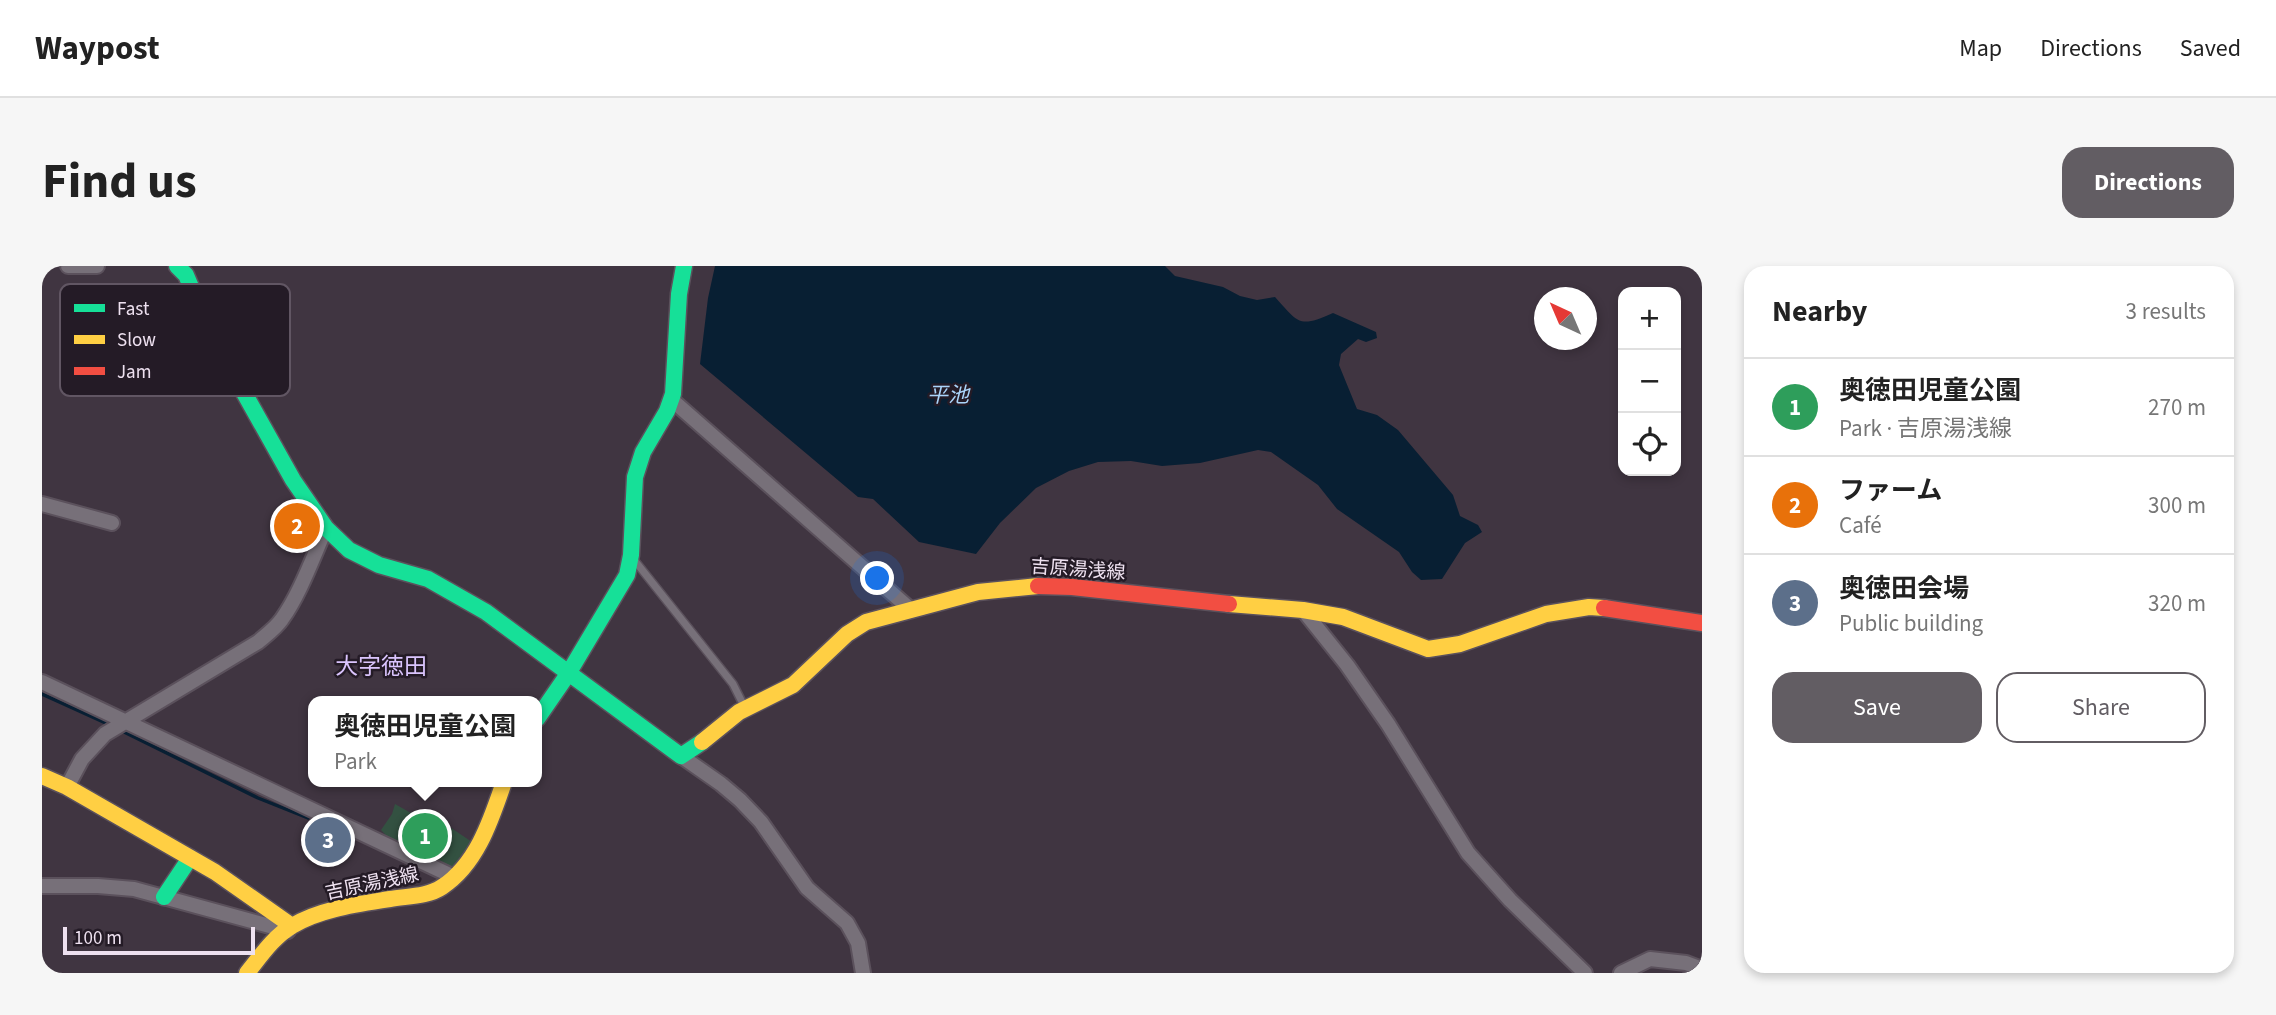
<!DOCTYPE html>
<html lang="en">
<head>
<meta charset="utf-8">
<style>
	:root { --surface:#fff; --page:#f6f6f6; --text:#222; --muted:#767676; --line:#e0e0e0; --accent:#625d63 }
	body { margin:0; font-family:"Source Sans 3","Noto Sans JP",sans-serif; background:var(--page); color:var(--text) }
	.controls { position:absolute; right:21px; top:21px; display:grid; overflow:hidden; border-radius:14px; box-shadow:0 4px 10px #0003 }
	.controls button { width:63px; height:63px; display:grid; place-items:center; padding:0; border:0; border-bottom:2px solid var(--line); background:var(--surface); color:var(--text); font:35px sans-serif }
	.compass { position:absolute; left:1492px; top:21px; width:63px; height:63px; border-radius:50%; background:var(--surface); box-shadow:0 4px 10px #0003; rotate:316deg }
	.scale { position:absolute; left:21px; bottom:18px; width:192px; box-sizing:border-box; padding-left:7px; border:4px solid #eee1f0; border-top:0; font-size:19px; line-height:24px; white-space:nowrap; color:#eee1f0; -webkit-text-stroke:5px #241b26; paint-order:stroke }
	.you { position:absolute; left:836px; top:313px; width:24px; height:24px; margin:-18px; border:5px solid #fff; border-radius:50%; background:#1a73e8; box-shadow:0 0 0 10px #1a73e833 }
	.badge { display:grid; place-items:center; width:46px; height:46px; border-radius:50%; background:var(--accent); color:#fff; font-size:23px; font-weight:700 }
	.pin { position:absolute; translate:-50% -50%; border:4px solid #fff; box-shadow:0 2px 7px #0006 }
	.popup { position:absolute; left:266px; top:430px; width:234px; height:91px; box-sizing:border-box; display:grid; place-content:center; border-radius:14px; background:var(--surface); filter:drop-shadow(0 2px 5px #0005); font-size:23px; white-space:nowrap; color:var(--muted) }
	.popup b { font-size:26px; color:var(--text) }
	.popup::after { content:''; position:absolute; left:50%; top:100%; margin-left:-14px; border:14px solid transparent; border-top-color:var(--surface) }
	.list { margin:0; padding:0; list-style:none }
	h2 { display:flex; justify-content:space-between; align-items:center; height:91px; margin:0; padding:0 28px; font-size:30px }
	h2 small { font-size:23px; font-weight:400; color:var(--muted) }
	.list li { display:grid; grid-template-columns:46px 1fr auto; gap:21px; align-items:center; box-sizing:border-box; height:98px; padding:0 28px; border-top:2px solid var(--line) }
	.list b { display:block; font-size:26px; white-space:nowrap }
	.list p { margin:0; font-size:23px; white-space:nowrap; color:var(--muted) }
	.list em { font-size:23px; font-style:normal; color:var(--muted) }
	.actions { display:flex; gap:14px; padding:21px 28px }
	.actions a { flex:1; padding:16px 0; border:2px solid var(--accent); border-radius:21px; text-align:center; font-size:24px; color:var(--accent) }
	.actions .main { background:var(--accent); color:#fff }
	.icon { flex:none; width:38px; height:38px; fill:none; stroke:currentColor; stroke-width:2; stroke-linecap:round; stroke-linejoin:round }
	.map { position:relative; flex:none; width:1660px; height:707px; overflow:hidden; border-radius:21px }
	header { display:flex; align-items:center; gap:42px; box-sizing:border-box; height:98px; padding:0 35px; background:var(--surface); border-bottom:2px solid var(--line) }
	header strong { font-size:33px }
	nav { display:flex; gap:38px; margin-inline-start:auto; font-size:24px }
	.intro { display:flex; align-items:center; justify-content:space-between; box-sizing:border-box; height:168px; padding:0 42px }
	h1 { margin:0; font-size:49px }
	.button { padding:18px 32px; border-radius:21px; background:var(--accent); color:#fff; font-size:24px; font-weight:700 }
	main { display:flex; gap:42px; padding:0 42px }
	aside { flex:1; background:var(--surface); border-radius:21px; box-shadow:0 4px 10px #0003 }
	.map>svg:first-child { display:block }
	.green { fill:#335141 }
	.water { fill:#081f33 }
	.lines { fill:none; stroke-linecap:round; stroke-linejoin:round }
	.stream { stroke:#081f33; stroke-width:3.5 }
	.lane-casing { stroke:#5b515c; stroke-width:10 }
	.street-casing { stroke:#5b515c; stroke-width:18 }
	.fast-casing { stroke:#5b515c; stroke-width:19 }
	.slow-casing { stroke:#5b515c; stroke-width:19 }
	.jam-casing { stroke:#5b515c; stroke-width:19 }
	.lane { stroke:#777079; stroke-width:7 }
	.street { stroke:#777079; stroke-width:14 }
	.fast { stroke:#16e098; stroke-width:16 }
	.slow { stroke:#ffcf43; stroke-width:16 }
	.jam { stroke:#f24e42; stroke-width:16 }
	.wall { fill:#4b3f3b }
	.shaded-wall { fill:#3d3330 }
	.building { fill:#574945; stroke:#3d3330; stroke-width:2 }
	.labels { text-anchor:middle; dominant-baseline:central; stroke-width:5; stroke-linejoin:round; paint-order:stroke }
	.street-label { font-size:19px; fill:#eee1f0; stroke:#241b26 }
	.water-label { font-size:21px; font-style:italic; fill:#aad4fa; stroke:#241b26 }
	.quarter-label { font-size:23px; fill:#dac4fd; stroke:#241b26 }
	.key { fill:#241b26; stroke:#615663; stroke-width:2 }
	.key-label { font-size:19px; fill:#eee1f0 }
</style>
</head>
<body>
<header>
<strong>Waypost</strong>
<nav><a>Map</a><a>Directions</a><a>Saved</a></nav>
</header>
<div class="intro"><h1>Find us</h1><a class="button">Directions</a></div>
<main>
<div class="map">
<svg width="1660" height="707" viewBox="0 0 1660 707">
	<rect width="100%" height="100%" fill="#403541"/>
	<path class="green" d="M353,538L376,551L384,545L430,576L408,604L356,582L339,564L350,548Z"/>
	<path class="water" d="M673,0H1123L1133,10L1181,21L1198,30L1215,34L1233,31C1256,56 1256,63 1291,47L1334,66L1335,72L1324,76L1316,73L1299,88L1297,99L1315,143L1335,149L1356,164L1411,229L1418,250L1436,259L1440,266L1423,277L1400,313L1379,314L1370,306L1357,286L1295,243L1276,219L1229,186L1216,184L1158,197L1120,200L1089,195L1056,196L1027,205L994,222L958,257L934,288L877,276L831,233L816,231L658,98L666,32Z"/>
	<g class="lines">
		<path class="stream" d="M0,428L68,459
			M78,464L216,532L266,552"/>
		<g class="lane-casing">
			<path id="lane" d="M593,295L691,418L703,442"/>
		</g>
		<g class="street-casing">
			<path id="street" d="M26,0H55
				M630,134L868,343
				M0,238L70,257
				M1261,344L1305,399L1346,458L1426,587L1468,634L1543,707
				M0,416L412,611
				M639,490L679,518L698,534L719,556L765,622L805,657L816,677L821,707
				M25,521L40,493L63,468L216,376C224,369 234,362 240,353C258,328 271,291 284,262
				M0,620H56L92,623L246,665
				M1579,707L1608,693L1644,697L1660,703"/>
		</g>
		<g class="fast-casing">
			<path id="fast" d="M135,0L144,9L168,66L251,214L284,262L307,284L337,299L386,313L444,346L639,490L660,476
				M495,453L526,408L585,309L589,289L593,211L601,186L625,145L631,128L637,28L642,0
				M122,631L148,592"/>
		</g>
		<g class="slow-casing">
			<path id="slow" d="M1187,338L1261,344L1301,351L1386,383L1418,378L1504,348L1547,341L1562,342
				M660,476L697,446L751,419L805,368L824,356L936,326L996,320
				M0,510L25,521L173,606L250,660
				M205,707C218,691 231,671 250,660C277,643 317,638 348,633C365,630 385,631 400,621C435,598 449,554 462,516"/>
		</g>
		<g class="jam-casing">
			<path id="jam" d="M996,320L1030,321L1187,338
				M1562,342L1660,357"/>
		</g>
		<use href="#lane" class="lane"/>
		<use href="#street" class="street"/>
		<use href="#fast" class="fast"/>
		<use href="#slow" class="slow"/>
		<use href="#jam" class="jam"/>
	</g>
	<path class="wall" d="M265,248L272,258L263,275L238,262V255Z
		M302,570L293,589L269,578V572Z"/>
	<path class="shaded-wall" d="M272,252V258L263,275V268Z
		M302,564V570L293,589V583Z"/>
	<path class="building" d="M255,238L265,243L263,247L272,252L263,268L238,255L247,239L253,242Z
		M286,556L302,564L293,583L269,572L276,557L284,561Z"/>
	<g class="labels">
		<g class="street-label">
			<text transform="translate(1036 304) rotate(4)">吉原湯浅線</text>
			<text transform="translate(330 618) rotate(-12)">吉原湯浅線</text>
		</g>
		<g class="water-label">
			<text x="906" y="129">平池</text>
		</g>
		<g class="quarter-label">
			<text x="339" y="400">大字徳田</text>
		</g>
	</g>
	<rect x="18" y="18" width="230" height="112" rx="10" class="key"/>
	<rect x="32" y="38" width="31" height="8" fill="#16e098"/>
	<rect x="32" y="69" width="31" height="9" fill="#ffcf43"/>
	<rect x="32" y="101" width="31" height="8" fill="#f24e42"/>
	<g class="key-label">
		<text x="75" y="49">Fast</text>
		<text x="75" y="80">Slow</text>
		<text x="75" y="112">Jam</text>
	</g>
</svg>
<div class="controls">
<button>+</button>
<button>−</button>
<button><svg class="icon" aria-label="locate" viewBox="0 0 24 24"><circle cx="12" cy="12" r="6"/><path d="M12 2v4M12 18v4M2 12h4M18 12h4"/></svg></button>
</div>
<svg class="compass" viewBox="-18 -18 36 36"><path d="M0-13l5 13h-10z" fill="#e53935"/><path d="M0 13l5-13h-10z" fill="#767676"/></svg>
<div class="scale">100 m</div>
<div class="you"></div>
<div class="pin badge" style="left:383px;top:570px;background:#2e9e5b">1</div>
<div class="popup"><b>奥徳田児童公園</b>Park</div>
<div class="pin badge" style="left:255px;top:260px;background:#e8710a">2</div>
<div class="pin badge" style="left:286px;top:574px;background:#5c6f8a">3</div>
</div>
<aside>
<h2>Nearby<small>3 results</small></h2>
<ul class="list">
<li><span class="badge" style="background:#2e9e5b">1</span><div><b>奥徳田児童公園</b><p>Park · 吉原湯浅線</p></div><em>270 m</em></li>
<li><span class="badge" style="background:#e8710a">2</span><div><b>ファーム</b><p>Café</p></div><em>300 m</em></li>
<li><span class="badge" style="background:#5c6f8a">3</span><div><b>奥徳田会場</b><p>Public building</p></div><em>320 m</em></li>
</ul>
<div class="actions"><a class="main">Save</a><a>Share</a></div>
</aside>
</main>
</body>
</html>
